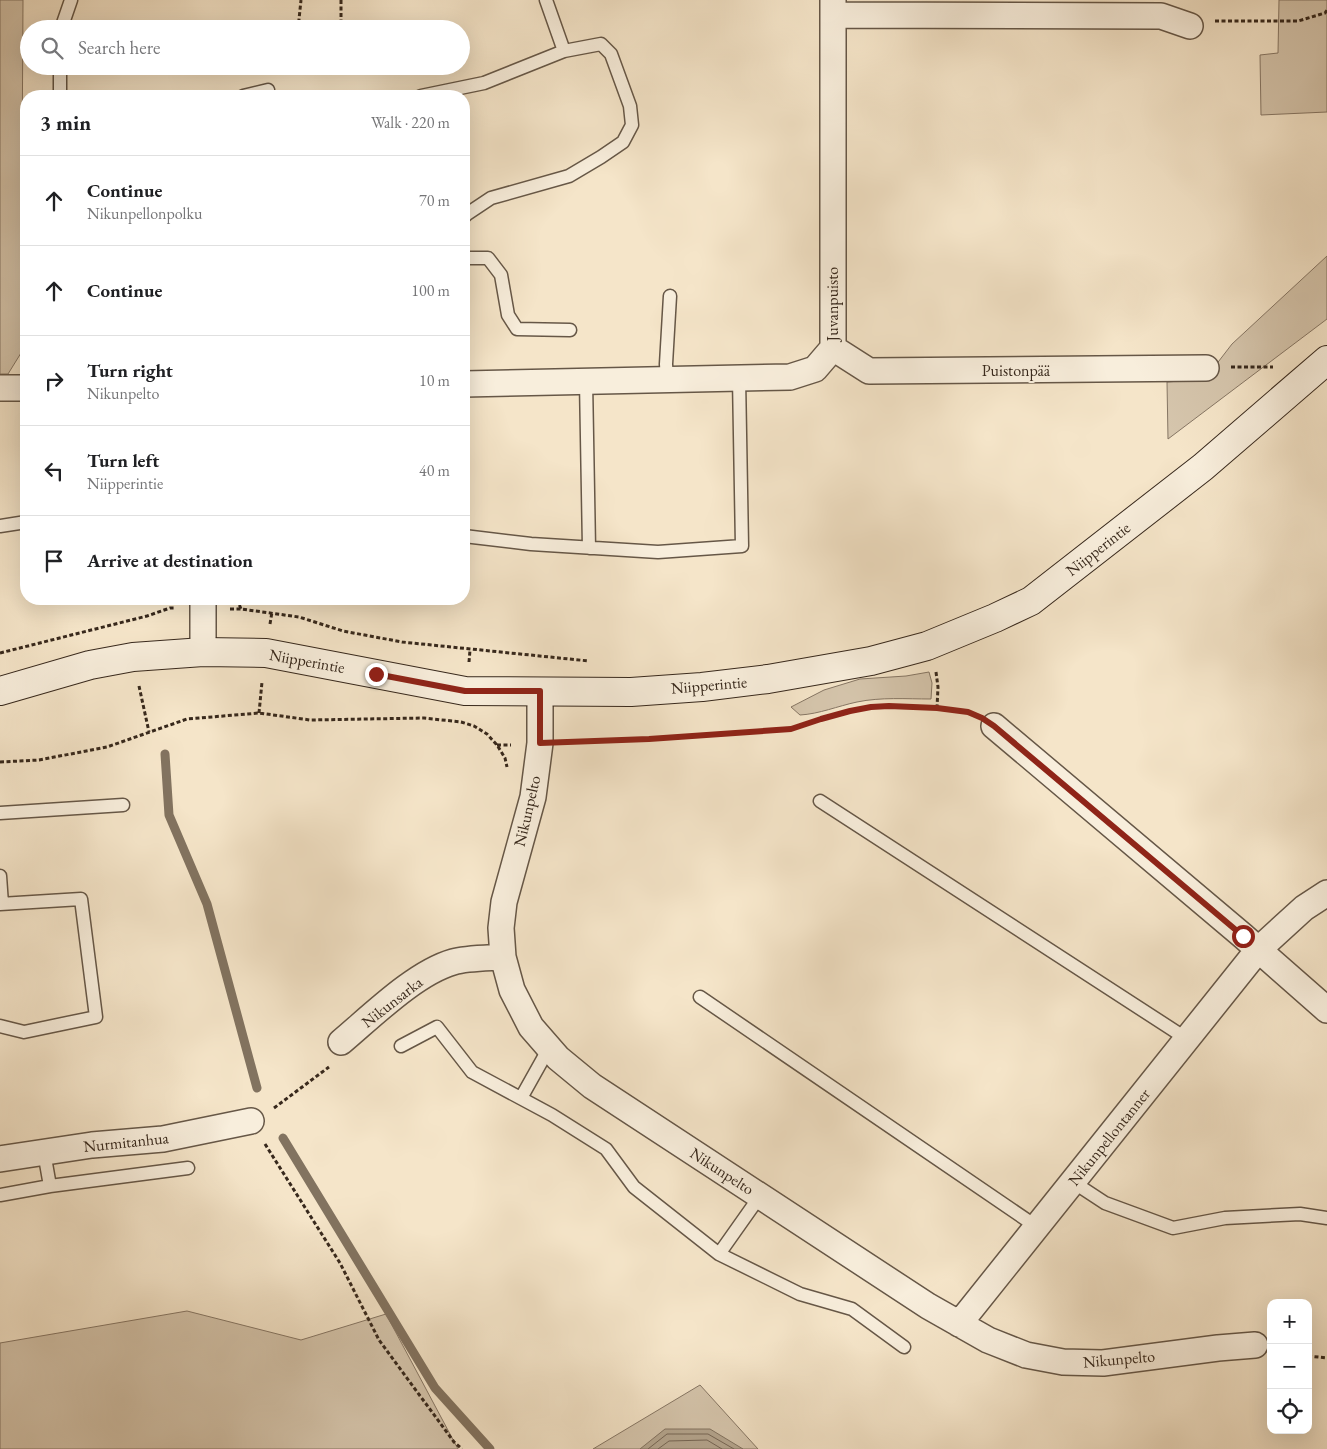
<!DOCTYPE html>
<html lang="en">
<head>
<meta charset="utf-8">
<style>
	:root { --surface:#fff; --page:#f6f6f6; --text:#202124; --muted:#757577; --line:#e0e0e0 }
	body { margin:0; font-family:"EB Garamond",serif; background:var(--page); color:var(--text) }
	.controls { position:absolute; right:15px; bottom:15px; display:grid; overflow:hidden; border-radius:10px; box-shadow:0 5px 20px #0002 }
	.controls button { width:45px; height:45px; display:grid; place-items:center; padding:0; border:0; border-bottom:1px solid var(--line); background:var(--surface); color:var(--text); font:25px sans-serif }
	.stop { position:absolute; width:15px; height:15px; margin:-11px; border:4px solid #8f2418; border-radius:50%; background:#fff }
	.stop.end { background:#8f2418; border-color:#fff; box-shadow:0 1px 5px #0008 }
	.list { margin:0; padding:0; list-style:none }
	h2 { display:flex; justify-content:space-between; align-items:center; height:65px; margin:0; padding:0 20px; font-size:21px }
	h2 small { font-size:16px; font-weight:400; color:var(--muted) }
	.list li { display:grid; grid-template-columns:32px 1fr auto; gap:15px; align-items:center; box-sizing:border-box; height:90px; padding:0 20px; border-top:1px solid var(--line) }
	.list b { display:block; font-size:19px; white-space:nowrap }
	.list p { margin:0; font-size:16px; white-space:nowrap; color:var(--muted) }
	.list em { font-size:16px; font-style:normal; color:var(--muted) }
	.icon { flex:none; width:28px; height:28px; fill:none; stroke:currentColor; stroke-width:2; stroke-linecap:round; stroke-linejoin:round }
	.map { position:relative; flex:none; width:1327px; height:1449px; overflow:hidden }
	.search { position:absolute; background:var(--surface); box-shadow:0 5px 20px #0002; left:20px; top:20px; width:450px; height:55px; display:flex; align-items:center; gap:12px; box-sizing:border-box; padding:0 18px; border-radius:28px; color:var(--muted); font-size:19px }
	.panel { position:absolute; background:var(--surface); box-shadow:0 5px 20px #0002; left:20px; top:90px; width:450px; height:515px; border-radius:20px }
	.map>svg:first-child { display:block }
	.green { fill:#d5c5ac; stroke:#867664 }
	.water { fill:#b4a58e; stroke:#827360 }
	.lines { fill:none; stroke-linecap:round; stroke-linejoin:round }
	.shore { stroke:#766655; stroke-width:1 }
	.stream { stroke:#827360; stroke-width:9 }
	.lane-casing { stroke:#665747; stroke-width:15 }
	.street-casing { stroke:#665747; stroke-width:28 }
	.secondary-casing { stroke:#37281c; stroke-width:30 }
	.path { stroke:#37281c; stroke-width:3; stroke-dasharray:4 2.5; stroke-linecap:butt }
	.lane { stroke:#f8eedc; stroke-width:12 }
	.street { stroke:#f8eedc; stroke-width:25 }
	.secondary { stroke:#f8eedc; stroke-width:28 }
	.route { stroke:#8f2418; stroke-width:6 }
	.labels { text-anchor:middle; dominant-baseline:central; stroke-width:4; stroke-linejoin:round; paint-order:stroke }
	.street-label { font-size:16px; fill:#37281c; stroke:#f8eedc }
</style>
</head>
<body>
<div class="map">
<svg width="1327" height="1449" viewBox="0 0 1327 1449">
	<rect width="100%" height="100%" fill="#f5e5c9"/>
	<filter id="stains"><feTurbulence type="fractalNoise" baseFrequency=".004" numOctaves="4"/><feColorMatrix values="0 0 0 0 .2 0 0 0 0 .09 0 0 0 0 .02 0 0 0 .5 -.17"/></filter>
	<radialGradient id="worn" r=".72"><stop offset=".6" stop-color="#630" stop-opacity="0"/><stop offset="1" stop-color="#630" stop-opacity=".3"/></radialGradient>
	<path class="green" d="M0,0H23L21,353L8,374H0Z
		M1279,0H1327V112L1261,115L1260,55L1278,53Z
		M1327,256V319L1168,439L1167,382L1205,379L1232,344Z
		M929,672L932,683L931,699C906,699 881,697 857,702C838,706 819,714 800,715L791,707L824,690L860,679L906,676Z
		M187,1311L301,1340L386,1314L458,1449H0V1343Z
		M700,1385L758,1449H593Z"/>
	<path class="water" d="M665,1429H710L743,1449H640Z"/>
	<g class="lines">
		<path class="shore" d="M648,1449L667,1434H708L734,1449
			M658,1449L669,1441L707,1440L722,1449"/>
		<path class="stream" d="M165,754L169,815L207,904L257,1088
			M283,1138L435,1388L490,1449"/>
		<g class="lane-casing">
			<path id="lane" d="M546,0L564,51
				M61,29L71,0
				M60,66V96
				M243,96L268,90
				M421,96L484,83L564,51L601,44L611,54L630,106L632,125L623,142L601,157L569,176L491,198L467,214L464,217
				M464,258H488L501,275L508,315L517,329L570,330
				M667,380L666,364L670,296
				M586,381L589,548
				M0,526L26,522
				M464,536L531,544L658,552L742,546L739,378
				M820,801L1187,1039
				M0,813L123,805
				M0,876L2,904
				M0,904L81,899L96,1017L24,1032L0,1026
				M700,997L1037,1227
				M401,1046L437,1027L472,1072L552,1115L606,1149L634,1187L719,1254L800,1294L852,1309L904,1347
				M521,1098L549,1048
				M44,1152L50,1186
				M1073,1182L1105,1203L1173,1228L1225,1218L1300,1214L1327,1218
				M0,1195L50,1186L188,1168
				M719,1254L760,1196"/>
		</g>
		<g class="street-casing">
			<path id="street" d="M833,15L1161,16L1190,26
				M833,348L869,371L1206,368
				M464,384L790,377L815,369L833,348V0
				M0,388H26
				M203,652V599
				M540,691V743L533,797L504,902L501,928L503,957L512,990L531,1027L558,1058L592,1086L928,1306L988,1340L1026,1355L1063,1362L1103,1363L1218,1348L1255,1345
				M994,726L1243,936L1327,1010
				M341,1042C372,1016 415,973 453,962C466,958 489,958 503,957
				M0,1159L92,1145L163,1139L251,1121
				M959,1324L1258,950L1304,908L1327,893"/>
		</g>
		<g class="secondary-casing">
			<path id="secondary" d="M0,691L90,665L133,657L203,652L266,653L465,691L631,692L702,687L768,679L871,661L927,646L995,618L1031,601L1203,467L1327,360"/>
		</g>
		<path class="path" d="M341,0V29
			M1215,21H1298L1325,13L1327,10
			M298,29L301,0
			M281,74L284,66
			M1231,367H1273
			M237,599L241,609
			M230,609H241L299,617L343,631L402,642L589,661
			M270,624L272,612
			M0,653L147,616L170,608H176
			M469,662L470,650
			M936,672L938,687L937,708
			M139,686L149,732
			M259,713L262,682
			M568,742L649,739L791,729L821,719L871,707L889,706L937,708L970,713
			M497,745H511
			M0,762L39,760L107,747L187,719L259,713L310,720L424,718L461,722L474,726L487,734L497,745L505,758L507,767
			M274,1108L329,1067
			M265,1144L340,1263L379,1340L454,1442L462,1449
			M1308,1356L1327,1358"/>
		<use href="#lane" class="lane"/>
		<use href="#street" class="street"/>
		<use href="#secondary" class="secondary"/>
	</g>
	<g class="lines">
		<path class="route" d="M376,674L465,691H540V743L649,739L791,729L821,719L850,711L871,707L889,706L937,708L968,712L982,718L994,726L1243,936"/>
	</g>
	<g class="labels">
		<g class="street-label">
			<text transform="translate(832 304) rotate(-90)">Juvanpuisto</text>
			<text x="1016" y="370">Puistonpää</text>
			<text transform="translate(1098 549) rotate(-38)">Niipperintie</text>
			<text transform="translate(307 661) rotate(10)">Niipperintie</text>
			<text transform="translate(709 685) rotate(-5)">Niipperintie</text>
			<text transform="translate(527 811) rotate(-77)">Nikunpelto</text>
			<text transform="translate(392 1002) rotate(-38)">Nikunsarka</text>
			<text transform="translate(1109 1137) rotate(-51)">Nikunpellontanner</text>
			<text transform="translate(126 1142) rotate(-6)">Nurmitanhua</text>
			<text transform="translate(722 1171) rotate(33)">Nikunpelto</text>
			<text transform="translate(1119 1359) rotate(-5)">Nikunpelto</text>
		</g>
	</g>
	<rect width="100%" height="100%" filter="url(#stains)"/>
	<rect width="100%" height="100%" fill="url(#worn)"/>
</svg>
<div class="controls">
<button>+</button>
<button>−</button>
<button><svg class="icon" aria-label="locate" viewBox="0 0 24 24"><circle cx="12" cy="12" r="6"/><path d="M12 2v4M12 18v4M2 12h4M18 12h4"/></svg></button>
</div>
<div class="stop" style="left:1243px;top:936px"></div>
<div class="stop end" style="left:376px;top:674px"></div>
<div class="search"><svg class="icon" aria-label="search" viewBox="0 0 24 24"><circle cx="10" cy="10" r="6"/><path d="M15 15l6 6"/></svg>Search here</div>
<section class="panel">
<h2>3 min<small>Walk · 220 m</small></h2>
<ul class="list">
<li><svg class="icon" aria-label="ahead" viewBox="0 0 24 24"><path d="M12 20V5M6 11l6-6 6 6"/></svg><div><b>Continue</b><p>Nikunpellonpolku</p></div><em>70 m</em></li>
<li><svg class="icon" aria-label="ahead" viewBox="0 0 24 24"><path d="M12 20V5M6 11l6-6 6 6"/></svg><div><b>Continue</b></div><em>100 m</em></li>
<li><svg class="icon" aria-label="right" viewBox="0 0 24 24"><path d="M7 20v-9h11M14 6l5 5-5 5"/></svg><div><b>Turn right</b><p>Nikunpelto</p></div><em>10 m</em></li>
<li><svg class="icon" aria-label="left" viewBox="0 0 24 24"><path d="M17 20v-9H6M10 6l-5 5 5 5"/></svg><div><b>Turn left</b><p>Niipperintie</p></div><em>40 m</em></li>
<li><svg class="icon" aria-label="arrive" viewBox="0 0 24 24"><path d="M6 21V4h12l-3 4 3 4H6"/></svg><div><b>Arrive at destination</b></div></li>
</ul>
</section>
</div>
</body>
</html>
